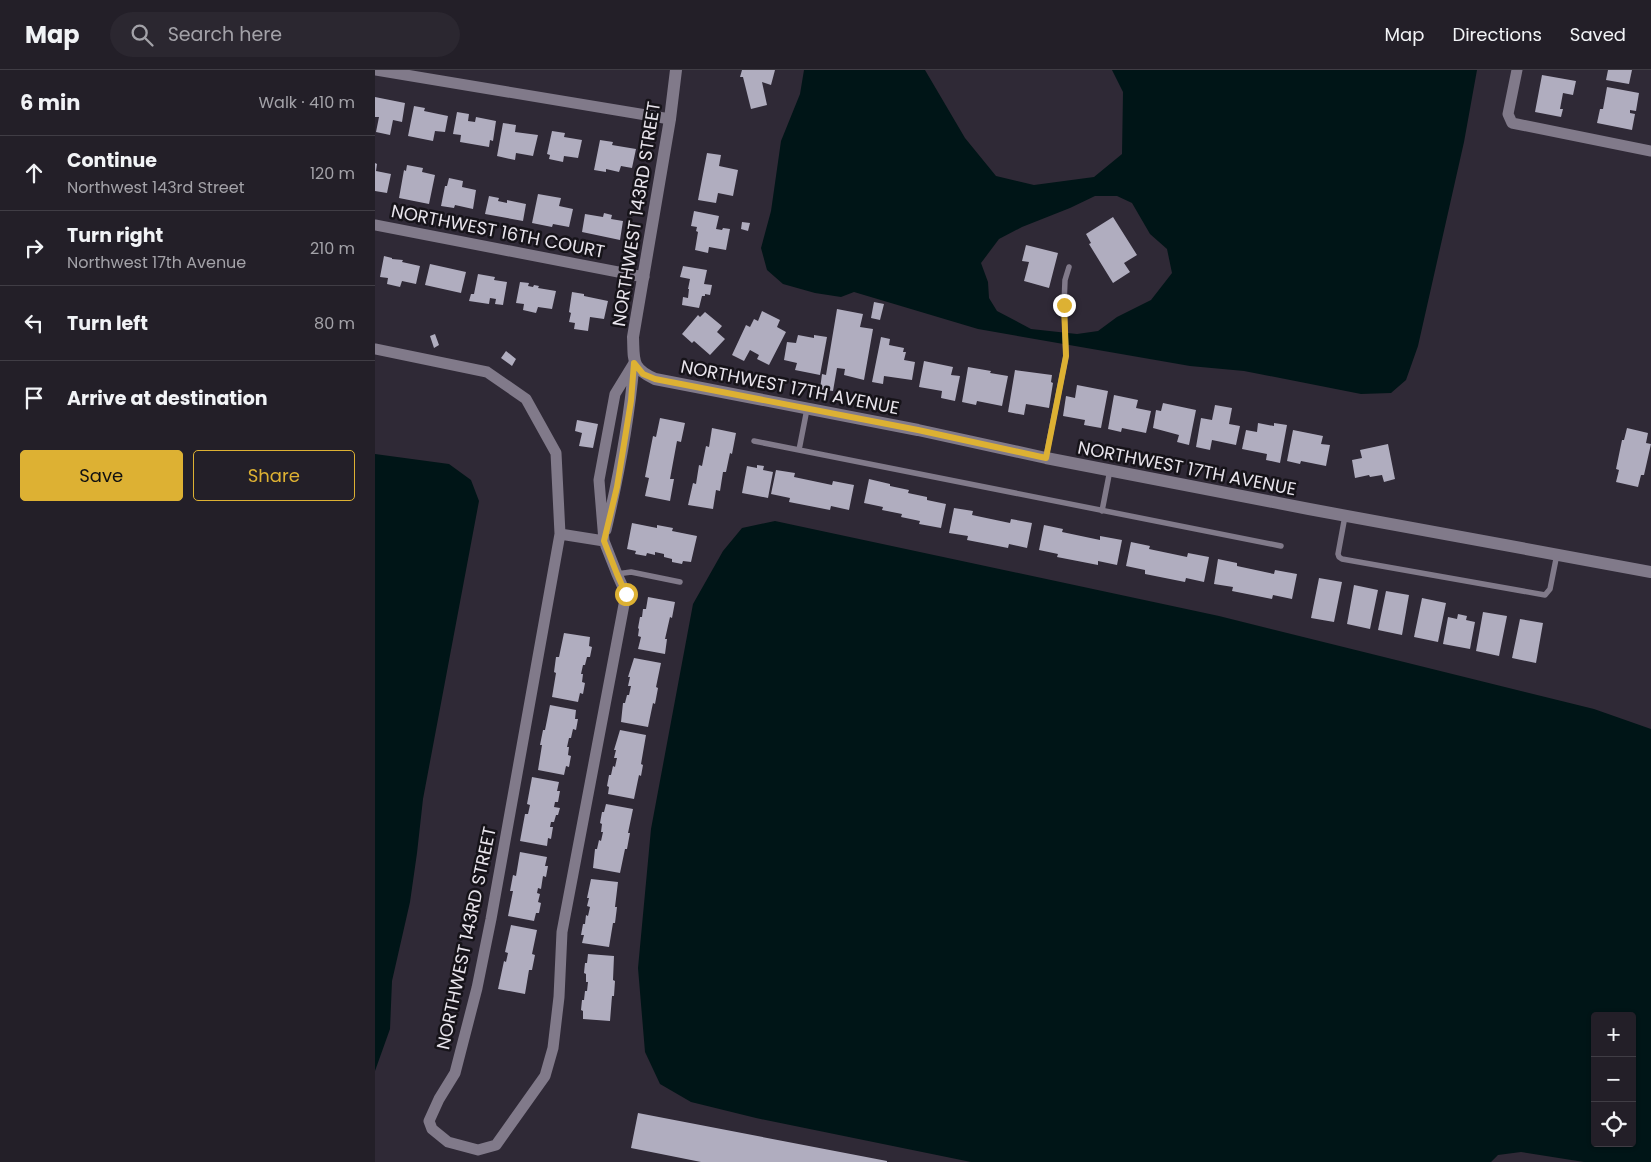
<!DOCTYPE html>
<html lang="en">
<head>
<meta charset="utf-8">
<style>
	:root { --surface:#231f28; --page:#2b2730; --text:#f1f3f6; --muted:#a3a2a8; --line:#403d45; --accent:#ddb133 }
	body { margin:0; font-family:Poppins,sans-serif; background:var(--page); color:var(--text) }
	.controls { position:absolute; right:15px; bottom:15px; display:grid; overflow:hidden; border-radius:5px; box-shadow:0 1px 4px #0004 }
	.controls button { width:45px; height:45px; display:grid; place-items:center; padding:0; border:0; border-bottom:1px solid var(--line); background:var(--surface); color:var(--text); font:25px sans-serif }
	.stop { position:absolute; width:15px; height:15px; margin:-11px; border:4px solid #ddb133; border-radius:50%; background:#fff }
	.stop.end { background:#ddb133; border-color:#fff; box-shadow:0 1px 5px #0008 }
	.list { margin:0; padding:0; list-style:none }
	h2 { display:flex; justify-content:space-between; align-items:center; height:65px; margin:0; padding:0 20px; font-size:21px }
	h2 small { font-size:16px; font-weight:400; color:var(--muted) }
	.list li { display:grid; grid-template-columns:32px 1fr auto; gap:15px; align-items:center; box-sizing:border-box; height:75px; padding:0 20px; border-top:1px solid var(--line) }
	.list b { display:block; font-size:19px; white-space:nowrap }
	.list p { margin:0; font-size:16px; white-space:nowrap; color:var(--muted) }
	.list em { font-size:16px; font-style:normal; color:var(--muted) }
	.actions { display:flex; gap:10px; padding:15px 20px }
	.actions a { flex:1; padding:11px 0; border:1px solid var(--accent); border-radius:5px; text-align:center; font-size:18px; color:var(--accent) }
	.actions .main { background:var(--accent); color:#111 }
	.icon { flex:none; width:28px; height:28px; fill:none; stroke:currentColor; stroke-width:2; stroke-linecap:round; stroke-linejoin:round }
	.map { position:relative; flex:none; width:1276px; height:1092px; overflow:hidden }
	header { display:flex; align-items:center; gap:30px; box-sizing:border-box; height:70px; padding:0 25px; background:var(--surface); border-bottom:1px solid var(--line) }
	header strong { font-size:24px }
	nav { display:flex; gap:28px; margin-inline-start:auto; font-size:18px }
	.search { width:350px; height:45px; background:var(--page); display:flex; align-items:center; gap:12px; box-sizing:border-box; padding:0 18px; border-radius:28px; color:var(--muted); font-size:19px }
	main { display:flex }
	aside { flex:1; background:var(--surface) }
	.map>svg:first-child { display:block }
	.water { fill:#001517; fill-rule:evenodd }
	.building { fill:#b0adbf }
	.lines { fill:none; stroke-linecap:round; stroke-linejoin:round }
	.service { stroke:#817a8a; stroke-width:5.5 }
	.minor { stroke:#817a8a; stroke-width:11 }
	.tertiary { stroke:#817a8a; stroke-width:12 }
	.route { stroke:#ddb133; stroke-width:6 }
	.labels { text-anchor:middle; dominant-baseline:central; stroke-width:5; stroke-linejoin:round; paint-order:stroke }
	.street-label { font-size:18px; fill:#e8e4ec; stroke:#161319 }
</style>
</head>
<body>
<header>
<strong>Map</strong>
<div class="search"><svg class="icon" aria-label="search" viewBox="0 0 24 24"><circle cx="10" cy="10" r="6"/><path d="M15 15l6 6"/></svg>Search here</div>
<nav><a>Map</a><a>Directions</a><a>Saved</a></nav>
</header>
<main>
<aside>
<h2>6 min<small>Walk · 410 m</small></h2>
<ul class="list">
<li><svg class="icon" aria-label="ahead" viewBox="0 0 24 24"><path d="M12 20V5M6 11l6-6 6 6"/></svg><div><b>Continue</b><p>Northwest 143rd Street</p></div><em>120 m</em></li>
<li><svg class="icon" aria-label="right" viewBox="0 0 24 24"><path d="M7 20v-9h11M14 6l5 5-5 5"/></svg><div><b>Turn right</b><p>Northwest 17th Avenue</p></div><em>210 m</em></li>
<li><svg class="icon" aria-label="left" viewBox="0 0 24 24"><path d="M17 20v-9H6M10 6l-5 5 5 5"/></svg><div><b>Turn left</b></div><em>80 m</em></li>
<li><svg class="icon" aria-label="arrive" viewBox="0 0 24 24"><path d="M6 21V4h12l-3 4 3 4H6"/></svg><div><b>Arrive at destination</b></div></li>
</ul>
<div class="actions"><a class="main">Save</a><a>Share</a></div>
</aside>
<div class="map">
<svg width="1276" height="1092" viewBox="0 0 1276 1092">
	<rect width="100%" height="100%" fill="#2f2936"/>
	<path class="water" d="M429,0H550L590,68L621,106L659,115L719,107L747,84L748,22L737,0H1102L1089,72L1043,276L1031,310L1016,323L986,324L869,301L815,296L603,259L479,222L466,227L440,223L408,214L392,200L386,178L396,141L406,71L425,24ZM720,126H742L757,133L775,164L792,179L797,203L776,230L742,247L723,261L702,264L656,259L622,241L614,228L613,212L606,193L624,169L647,157L695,138Z
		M0,384L74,394L96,410L104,431L48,729L42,783L35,832L17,911L15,959L0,1001Z
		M400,451L844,546L1219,639L1276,659V1092H1209L1146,1082L1123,1085L1116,1092H596L381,1048L316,1032L285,1014L270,982L263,898L276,759L318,534L348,481L367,458ZM1220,946H1257V1073H1220Z"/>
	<path class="building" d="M367,0H400L396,15L387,12L392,35L376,39L368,7H365Z
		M1233,0H1257L1254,14L1231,10Z
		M1167,5L1201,11L1198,25L1188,23L1185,39H1188L1186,47L1160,42Z
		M1232,17L1264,23L1261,41L1255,40V43L1260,44L1257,60L1222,53L1225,39H1228Z
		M0,27L30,33L27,52L18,50L15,65L1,62L4,47H0Z
		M39,36L50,38L49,41L73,46L70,62L60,61L58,71L33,66Z
		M82,42L94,44L93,51L100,52L101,47L121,51L118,71L115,70L114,77L85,72L86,65L78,64Z
		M128,53L141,55L140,62L163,65L158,86L141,83L140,90L122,86Z
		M177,61L190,63L189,67L207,70L203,88L189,86L188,92L174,89L175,85L172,84Z
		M225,70L238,72L237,75L261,79L257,98L246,96L244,102L231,99V102L219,100Z
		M332,83L346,85L344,96L363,100L358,126L343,123L341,133L323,130Z
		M0,93L2,94L1,101L16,104L12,123L0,121Z
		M32,95L48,98L47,102L60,105L54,134L24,128L29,100L31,101Z
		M74,108L88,111L87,117L101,120L98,139L80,135L79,138L66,136L70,116H72Z
		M163,124L186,128L184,136L198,139L194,157L178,154L177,157L157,153Z
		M114,126L124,128L123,131L132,133V130L151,134L148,151L110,144Z
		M319,141L344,146L341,159L347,160L348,158L355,159L351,180L334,177L333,183L320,180L323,162L321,161L322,157L316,156Z
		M229,143L237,145L236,149L248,151L245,170L207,162L210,144L228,147Z
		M738,147L762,185L749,193L755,202L738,213L714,174L716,173L711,164Z
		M367,152L375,153L373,161L366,159Z
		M651,175L683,183L674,218L649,211L654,192L647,191Z
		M9,186L17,188V189L28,190L27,192L45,196L41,214L27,211L25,217L12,214L13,208L5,207Z
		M55,194L91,202L86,223L50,215Z
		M308,196L332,200L329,214L337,215L335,225L330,224V226H327L324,238L307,235L308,227L313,228L314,219H313L315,209L305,207Z
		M103,204L120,207L119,210L132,212L128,235L120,234L121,229L115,228L114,234L94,231L96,224H99Z
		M145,212L154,213L153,216L158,217L159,215L164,216L163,218L181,221L177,239L163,237L161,243L148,240L149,234L141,233Z
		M197,222L209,224V226L233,231L229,249L215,247L213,261L199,259L200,253L194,252L196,243L194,242Z
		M499,232L509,234L505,250L496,248Z
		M462,239L488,244L485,257L498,259L489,310L469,305L470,299L462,298L458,321L445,319L447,304L451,305Z
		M387,241L405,250L402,257L411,262L394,295L382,289L384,285L375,280L369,291L357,285L371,255L375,257L379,249L383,251Z
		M330,242L347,256L342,262L350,269L335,285L319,271L317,273L307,264L323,245L325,247Z
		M60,264L64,275L59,278L55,266Z
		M423,265L439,268V265L452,267L445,305L420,300L422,293L409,290L412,272L421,273Z
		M506,267L515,269L514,275L529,278L528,282H531L529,290L540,292L537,310L509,306L508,314L497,312Z
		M131,281L141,289L137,296L126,288Z
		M549,291L578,297L576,305L585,306L580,331L566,328L567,321L544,317Z
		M593,297L616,301L615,303L633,306L627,336L602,331L601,335L587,332Z
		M640,300L677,305L676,312L678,313L674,338L651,334L649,345L633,342Z
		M702,315L733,321L726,358L709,355L710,350L688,346L691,326L700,328Z
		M739,325L763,330L761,338L776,341L771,363L747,358L746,362L733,359Z
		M788,333L821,340L814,375L802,372L804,365L778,358L781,340L786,341Z
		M840,335L857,338L854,354L865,356L861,375L837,370L835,380L821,377L826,348L837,350Z
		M285,348L310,353L306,372L302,371L295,409H299L295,431L270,426L274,408L270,407L278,366L281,367Z
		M202,350L223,354L218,378L204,376L207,363L200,361Z
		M883,353L899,356V353L912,355L905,393L891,390L892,384L867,379L871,360L882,362Z
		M337,358L361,363L357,384L355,383L351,402H348L345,421L341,420L338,439L313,435L318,413L321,414L324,395L327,396L331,376L334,377Z
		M1252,358L1273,363L1271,373L1276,374L1269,405H1266L1263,417L1241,412L1244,400L1241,399L1247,370H1249Z
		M918,360L948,366L946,374L955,375L951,396L926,391L925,394L912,391Z
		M1013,374L1020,409L1009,412L1007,405L995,407L994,405L980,408L977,390L987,388L985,380Z
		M382,395L389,396L388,400L398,402L393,428L367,423L372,396L382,398Z
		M401,400L420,403L419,407L457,415L458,411L479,415L474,440L456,436L455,440L414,432L415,428L396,424Z
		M494,409L515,414V416L534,420L533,423L552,427V430L571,434L566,458L544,454L545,451L526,447L527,444L507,440L508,437L489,433Z
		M579,438L598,441L597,445L635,453L636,449L657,453L652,478L634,474L633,478L592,470L593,466L574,463Z
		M257,453L282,458V455L298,458L297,461L322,466L316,492L308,491L307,494L297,492V489L289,487V484L280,482V485L272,483L271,486L260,484L261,481L252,479Z
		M669,455L688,459L687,462L725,470V466L747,470L742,495L723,491V495L682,487L683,484L664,480Z
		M756,472L775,476L774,479L812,487L813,483L834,487L829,512L811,508L810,512L770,504V500L751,496Z
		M843,489L862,493V496L899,504L900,500L922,504L917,529L898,525L897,529L857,521L858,517L839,514Z
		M944,508L967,512L959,552L936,548Z
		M979,515L1003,520L995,559L972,554Z
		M1011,521L1034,525L1027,565L1003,560Z
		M273,527L300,532L297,548L295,547L290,569H292L290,584L263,579L266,567L263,566L264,559L263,558L265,547H267L268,539H271Z
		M1047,528L1071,533L1063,572L1039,567Z
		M1108,542L1132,546L1124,586L1101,581Z
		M1083,544L1092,546L1091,550L1100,552L1095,579L1068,574L1073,547L1082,549Z
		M1145,549L1168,553L1161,593L1137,588Z
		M189,563L215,567L214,576L217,577L215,587H212L210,595H208L206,604H208L207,612L210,613L208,624L205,623L203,632L177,627L181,603L179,602L181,587H184Z
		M259,588L286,593L281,617L283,618L280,634L278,633L273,657L246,652L248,633H250L252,625H254L256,616H253L255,607H253Z
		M175,635L201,640L200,649H203L201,660L198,659L196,668H194L192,677H194L193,685L196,686L194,697L191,696L189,705L163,700L167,675H165L168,660H170Z
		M245,660L271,665L266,694L268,695L266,706L264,705L259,729L233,724L234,717L232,716L234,705H236L238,696L240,697L242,688H239L241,680H239Z
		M157,707L184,712L182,721H185L183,732H180L179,737L185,738L183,745H181L179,752H176L175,757H178L176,769L173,768L172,776L145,771L150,744H153L155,735L152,734Z
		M231,734L258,739L253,763H255L252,779H250L245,803L218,798L220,779H222L224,770L226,771L228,762H226L227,754L225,753L227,742H229Z
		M145,782L172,787L170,796H173L171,807L168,806L166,819L163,818L162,823L165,824L163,832L166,833L164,843H161L159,851L133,846L138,821H135L138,805L141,806Z
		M216,809L243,812L240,837H242L240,853H238L234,877L207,873L209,865H206L208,854H210L211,845L213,846L215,837L212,836L214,828H212Z
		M136,855L162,860L157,884L160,885L157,900H154L150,924L123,919L129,891L131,892L133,883L130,882Z
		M213,884L239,886L238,910L240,911L239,926H237L235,951L208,949V941L206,940L207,930H209L210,921H212L213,912H211V904L209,903L210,893H212Z
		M263,1043L512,1091V1092H326L256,1078Z"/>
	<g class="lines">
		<path class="service" d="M379,371L906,476
			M424,380L432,339
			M671,387L691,286L689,235L690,210L694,197
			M727,441L735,400
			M970,446L963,484L964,487L967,489L1170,525L1175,519L1182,484
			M242,504L256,502L305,512"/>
		<path class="minor" d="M1,0L295,49
			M1142,0L1133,44L1137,53L1276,81
			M0,155L269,207
			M0,279L112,302L151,329L181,383L185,464L116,849L102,918L80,1003L64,1029L54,1051L57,1059L73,1072L103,1080L121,1075L170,1006L178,978L184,927L187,862L251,524L242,504L229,471L224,410L240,324L259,293
			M231,460C244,405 254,351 259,295
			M185,464L229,471"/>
		<path class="tertiary" d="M301,0L295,49L258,267C259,291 256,298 280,309L543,360L671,388L934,439L1276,502"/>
	</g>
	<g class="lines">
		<path class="route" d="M251,524L242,504L229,471L242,417L256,331L259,293L268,304L280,309L543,360L671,388L691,286L689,235"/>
	</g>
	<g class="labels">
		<g class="street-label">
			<text transform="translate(261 144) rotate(-81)">NORTHWEST 143RD STREET</text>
			<text transform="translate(123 161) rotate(11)">NORTHWEST 16TH COURT</text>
			<text transform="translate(415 317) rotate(11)">NORTHWEST 17TH AVENUE</text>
			<text transform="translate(812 398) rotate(11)">NORTHWEST 17TH AVENUE</text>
			<text transform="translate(91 868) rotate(-78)">NORTHWEST 143RD STREET</text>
		</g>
	</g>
</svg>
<div class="controls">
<button>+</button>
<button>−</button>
<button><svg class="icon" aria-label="locate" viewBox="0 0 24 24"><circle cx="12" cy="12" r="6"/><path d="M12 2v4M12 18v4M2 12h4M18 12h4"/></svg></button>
</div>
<div class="stop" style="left:251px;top:524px"></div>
<div class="stop end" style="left:689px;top:235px"></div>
</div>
</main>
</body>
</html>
